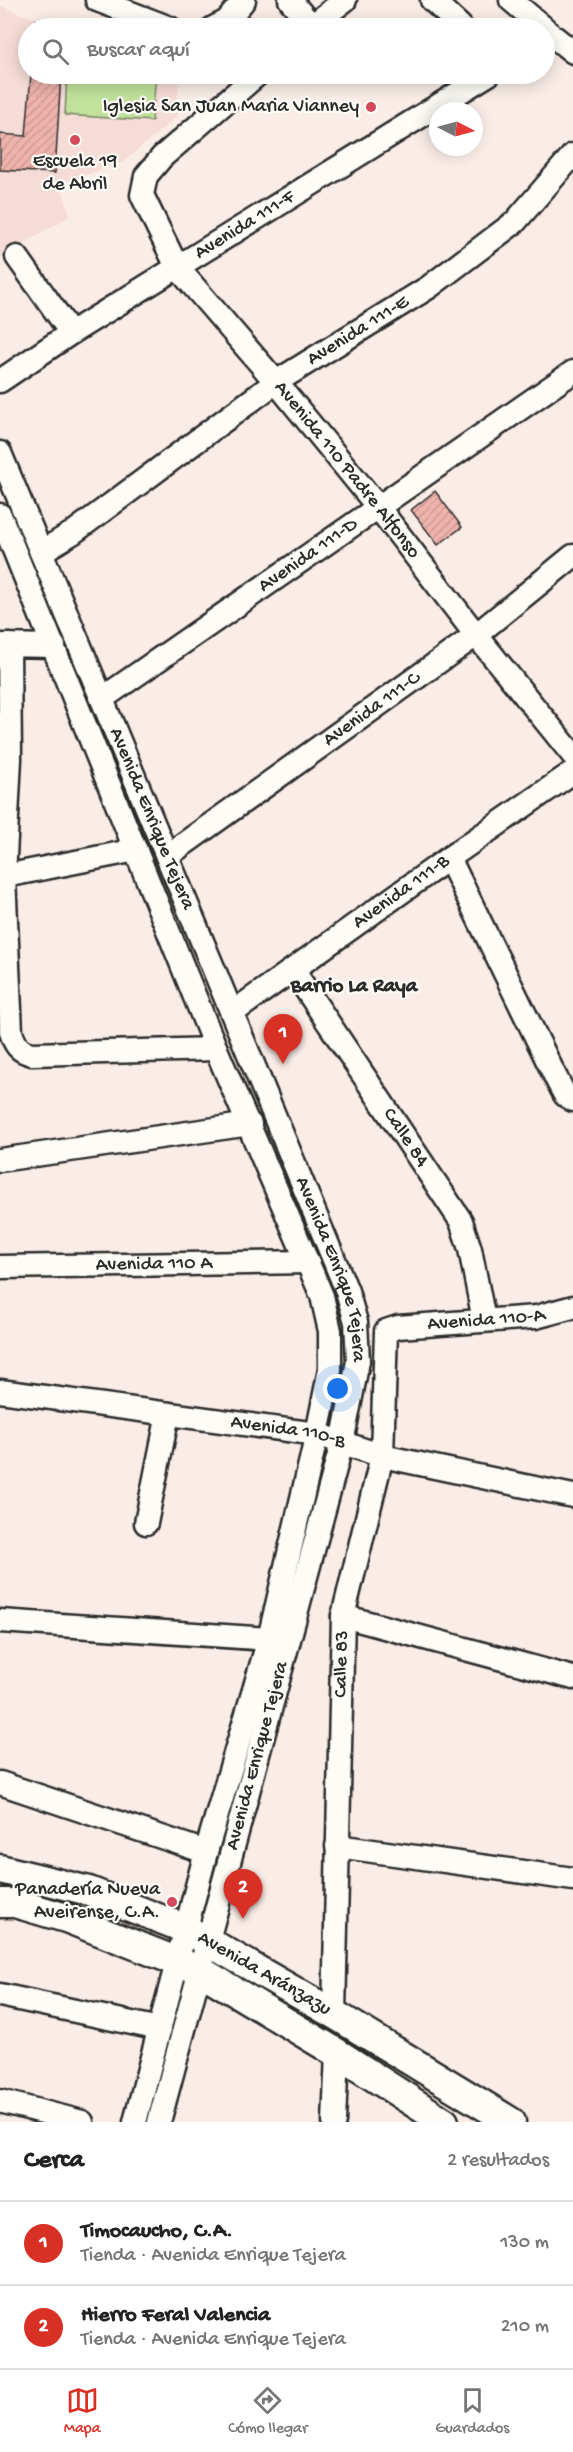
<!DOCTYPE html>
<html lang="es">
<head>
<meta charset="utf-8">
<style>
	:root { --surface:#fff; --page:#f6f6f6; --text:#222; --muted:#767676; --line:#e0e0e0; --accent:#d93025 }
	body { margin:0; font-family:"Gochi Hand",sans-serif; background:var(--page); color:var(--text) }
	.compass { position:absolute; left:429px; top:102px; width:54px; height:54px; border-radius:50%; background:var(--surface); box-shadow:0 3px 15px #0003; rotate:96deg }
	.you { position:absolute; left:338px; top:1389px; width:21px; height:21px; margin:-15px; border:4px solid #fff; border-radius:50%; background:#1a73e8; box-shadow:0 0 0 9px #1a73e833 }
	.badge { display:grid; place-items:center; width:39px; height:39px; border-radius:50%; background:var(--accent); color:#fff; font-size:20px; font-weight:700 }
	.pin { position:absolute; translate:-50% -50px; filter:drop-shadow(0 2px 3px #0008) }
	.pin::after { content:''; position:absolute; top:32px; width:21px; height:18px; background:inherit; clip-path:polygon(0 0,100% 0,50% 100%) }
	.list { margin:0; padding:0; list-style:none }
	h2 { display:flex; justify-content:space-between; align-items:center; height:78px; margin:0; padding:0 24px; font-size:26px }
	h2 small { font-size:20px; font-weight:400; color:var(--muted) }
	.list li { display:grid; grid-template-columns:39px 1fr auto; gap:18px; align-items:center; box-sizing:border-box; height:84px; padding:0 24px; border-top:2px solid var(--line) }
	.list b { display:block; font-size:22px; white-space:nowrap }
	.list p { margin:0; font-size:20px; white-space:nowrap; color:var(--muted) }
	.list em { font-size:20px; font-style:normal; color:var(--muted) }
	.icon { flex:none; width:33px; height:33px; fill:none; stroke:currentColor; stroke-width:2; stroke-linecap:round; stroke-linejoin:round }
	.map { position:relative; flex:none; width:573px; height:2122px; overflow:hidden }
	.search { position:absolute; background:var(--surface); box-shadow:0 3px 15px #0003; left:18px; right:18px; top:18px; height:66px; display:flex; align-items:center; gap:15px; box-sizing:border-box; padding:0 21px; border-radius:33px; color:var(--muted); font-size:22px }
	.sheet { height:246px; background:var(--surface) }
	nav { display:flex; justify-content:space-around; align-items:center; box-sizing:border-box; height:84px; border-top:2px solid var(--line); background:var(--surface); font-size:16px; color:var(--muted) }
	nav a { display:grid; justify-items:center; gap:3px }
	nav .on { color:var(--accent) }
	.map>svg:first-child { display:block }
	.built { fill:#f6dcd6 }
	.park { fill:#c0e29b; stroke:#768663; stroke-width:1.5 }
	.building { fill:url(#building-hatch); stroke:#2b2b2b; stroke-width:1.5 }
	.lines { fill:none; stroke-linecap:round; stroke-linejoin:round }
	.minor-casing { stroke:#2b2b2b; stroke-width:27 }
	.major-casing { stroke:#2b2b2b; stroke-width:33 }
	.minor { stroke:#fdfcf7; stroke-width:22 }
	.major { stroke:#fdfcf7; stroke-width:28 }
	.poi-dot { fill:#d1495b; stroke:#fdfcf7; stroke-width:2 }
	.labels { text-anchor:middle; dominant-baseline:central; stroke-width:4.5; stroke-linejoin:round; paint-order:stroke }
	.poi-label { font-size:20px; fill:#2b2b2b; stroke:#fdfcf7; text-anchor:end }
	.street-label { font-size:20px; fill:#2b2b2b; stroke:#fdfcf7 }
	.neighbourhood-label { font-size:21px; font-weight:bold; fill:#2b2b2b; stroke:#fdfcf7 }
</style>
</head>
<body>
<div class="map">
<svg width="573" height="2122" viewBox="0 0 573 2122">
	<defs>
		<pattern id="building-hatch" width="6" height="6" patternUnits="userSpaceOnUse" patternTransform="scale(1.5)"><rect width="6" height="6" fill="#eeb3ac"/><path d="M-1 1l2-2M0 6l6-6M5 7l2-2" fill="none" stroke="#cc9a94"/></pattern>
	</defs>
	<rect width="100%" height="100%" fill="#faede8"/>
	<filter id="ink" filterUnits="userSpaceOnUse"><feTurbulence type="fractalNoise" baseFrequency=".0167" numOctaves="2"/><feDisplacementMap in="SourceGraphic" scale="12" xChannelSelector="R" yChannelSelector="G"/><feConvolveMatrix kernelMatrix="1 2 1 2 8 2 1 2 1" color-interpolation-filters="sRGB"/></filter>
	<g filter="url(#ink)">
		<path class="built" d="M0,6L61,28H28V74H178V116L122,163L61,183L70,216L0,258Z"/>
		<path class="park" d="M67,74H156L152,121L65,115Z"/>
		<path class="building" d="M36,20L63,28H35Z
			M31,74H61L55,173L0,170V134L26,136Z
			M435,491L462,527L438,545L411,510Z"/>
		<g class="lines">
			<g class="minor-casing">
				<g id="minor">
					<path d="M97,0L170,28"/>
					<path d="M290,0L312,26"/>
					<path d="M432,0L460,26"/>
					<path d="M511,0L544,28"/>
					<path d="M213,28L227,21L244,0"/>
					<path d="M309,28L345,0"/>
					<path d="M544,29L573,52"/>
					<path id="s1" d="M258,74L162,157L146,176L142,195L177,267L276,382L378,507L476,635L573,755"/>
					<path d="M17,257L71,333"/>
					<path id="s2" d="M0,381L71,333L489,74"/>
					<path id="s3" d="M0,453L347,1291L356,1322L358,1361L342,1443L159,2122"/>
					<path d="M0,515L216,1049L322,1296L330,1331V1369L317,1434L269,1639L206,1852L135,2122"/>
					<path id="s4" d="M41,552L74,532L276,382L429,287L515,222L573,155"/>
					<path d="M0,645L54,646"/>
					<path d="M9,645L10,759L4,876L11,1032C15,1045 19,1051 32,1054L216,1049"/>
					<path id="s5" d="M103,698L573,372"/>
					<path id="s6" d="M167,856L476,635L573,556"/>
					<path d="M449,858L557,1080L565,1095L573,1100"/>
					<path d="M0,877L136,850"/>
					<path id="s7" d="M293,970L461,1221L470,1249L484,1320"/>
					<path id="s8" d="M232,1013L449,858L573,772"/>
					<path d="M0,1160L250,1124"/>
					<path id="s9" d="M0,1267L308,1262"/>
					<path id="s10" d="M0,1391L317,1434L382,1456L573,1496"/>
					<path d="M146,1523L168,1414"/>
					<path d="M343,1616L573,1678"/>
					<path d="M0,1621L269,1639"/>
					<path d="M0,1783L206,1852"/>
					<path d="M337,1846L573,1879"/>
					<path d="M0,1995L160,2029"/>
					<path id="s11" d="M334,2014L343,1616L382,1456L386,1331L398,1327L536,1317L573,1307"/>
					<path d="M0,2101L82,2122"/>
					<path d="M334,2122L337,2053"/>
				</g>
			</g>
			<g class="major-casing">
				<g id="major">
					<path id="s12" d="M0,1869L89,1891L186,1929L334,2014L511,2122"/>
					<path d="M0,1903H15L66,1918L199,1970L337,2053L444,2122"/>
				</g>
			</g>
			<use href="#minor" class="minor"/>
			<use href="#major" class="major"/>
		</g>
	</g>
	<g class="poi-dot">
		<circle cx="371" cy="107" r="6"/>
		<circle cx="75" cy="140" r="6"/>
		<circle cx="172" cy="1902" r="6"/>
	</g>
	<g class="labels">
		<g class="poi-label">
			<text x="359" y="107">Iglesia San Juan Maria Vianney</text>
			<text x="75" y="162" text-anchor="middle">Escuela 19<tspan x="75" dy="23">de Abril</tspan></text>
			<text x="160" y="1890">Panadería Nueva<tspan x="160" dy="23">Aveirense, C.A.</tspan></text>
		</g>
		<g class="street-label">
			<text stroke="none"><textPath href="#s2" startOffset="290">Avenida 111-F</textPath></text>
			<text stroke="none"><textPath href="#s4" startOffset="387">Avenida 111-E</textPath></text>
			<text stroke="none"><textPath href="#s1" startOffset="516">Avenida 110 Padre Alfonso</textPath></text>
			<text stroke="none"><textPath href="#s5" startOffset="250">Avenida 111-D</textPath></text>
			<text stroke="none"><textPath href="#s6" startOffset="252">Avenida 111-C</textPath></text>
			<text stroke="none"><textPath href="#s3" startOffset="396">Avenida Enrique Tejera</textPath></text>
			<text stroke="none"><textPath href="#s8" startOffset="208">Avenida 111-B</textPath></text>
			<text stroke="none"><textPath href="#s7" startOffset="202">Calle 84</textPath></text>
			<text stroke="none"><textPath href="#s9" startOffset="154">Avenida 110 A</textPath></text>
			<text stroke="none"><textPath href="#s3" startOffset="882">Avenida Enrique Tejera</textPath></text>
			<text stroke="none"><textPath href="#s11" startOffset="789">Avenida 110-A</textPath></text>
			<text stroke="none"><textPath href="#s10" startOffset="291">Avenida 110-B</textPath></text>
			<text stroke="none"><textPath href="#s11" startOffset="350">Calle 83</textPath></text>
			<text transform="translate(258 1756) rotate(-75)">Avenida Enrique Tejera</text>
			<text stroke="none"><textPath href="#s12" startOffset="286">Avenida Aránzazu</textPath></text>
		</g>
		<g class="neighbourhood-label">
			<text x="354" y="987">Barrio La Raya</text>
		</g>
	</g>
</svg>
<svg class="compass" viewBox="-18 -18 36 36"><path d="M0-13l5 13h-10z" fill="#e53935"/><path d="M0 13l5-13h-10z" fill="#767676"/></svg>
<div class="you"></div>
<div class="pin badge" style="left:283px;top:1064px">1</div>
<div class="pin badge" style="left:243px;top:1919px">2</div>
<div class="search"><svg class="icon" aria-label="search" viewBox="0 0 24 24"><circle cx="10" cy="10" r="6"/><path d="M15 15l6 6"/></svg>Buscar aquí</div>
</div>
<section class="sheet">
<h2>Cerca<small>2 resultados</small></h2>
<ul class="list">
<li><span class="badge">1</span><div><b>Timocaucho, C.A.</b><p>Tienda · Avenida Enrique Tejera</p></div><em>130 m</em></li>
<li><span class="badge">2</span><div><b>Hierro Feral Valencia</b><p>Tienda · Avenida Enrique Tejera</p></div><em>210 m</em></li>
</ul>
</section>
<nav>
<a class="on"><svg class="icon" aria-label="map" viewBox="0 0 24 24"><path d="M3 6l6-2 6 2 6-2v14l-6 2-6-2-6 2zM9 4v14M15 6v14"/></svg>Mapa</a>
<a><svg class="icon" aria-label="directions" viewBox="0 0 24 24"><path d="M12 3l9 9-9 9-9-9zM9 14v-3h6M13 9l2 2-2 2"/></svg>Cómo llegar</a>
<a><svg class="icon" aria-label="saved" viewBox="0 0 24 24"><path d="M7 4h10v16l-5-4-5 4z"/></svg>Guardados</a>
</nav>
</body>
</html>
